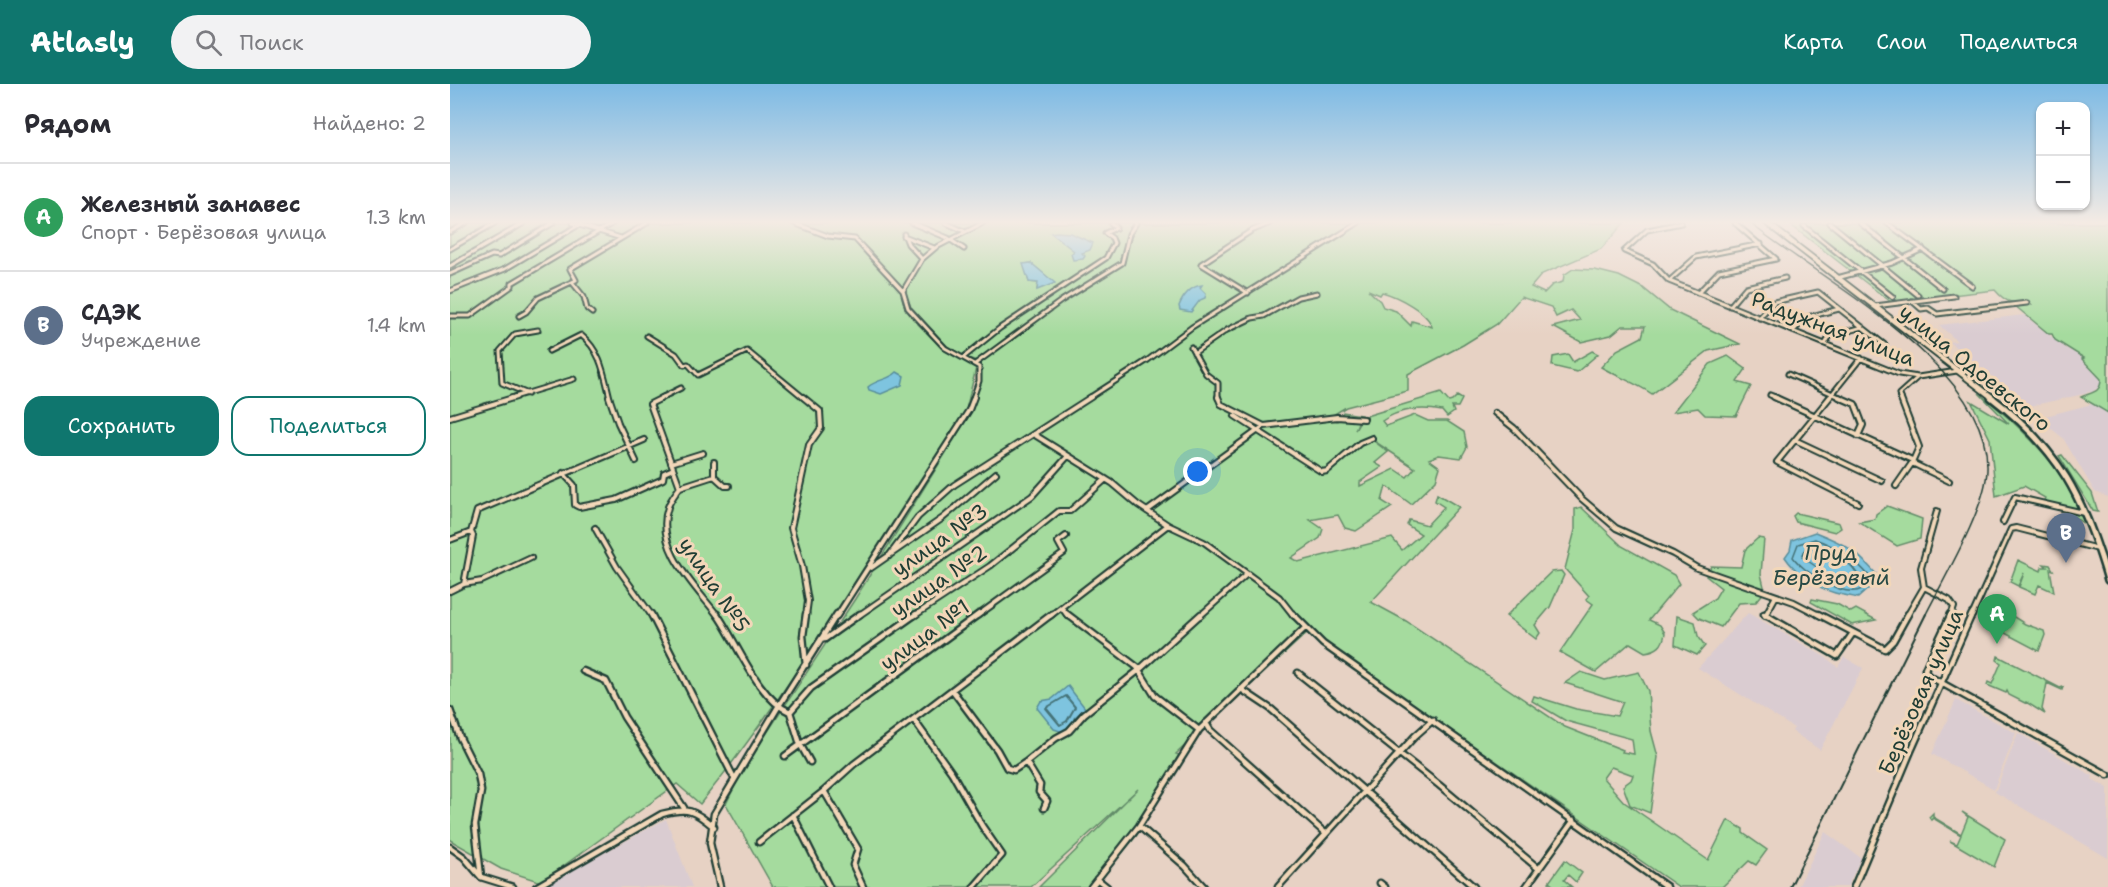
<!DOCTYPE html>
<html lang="ru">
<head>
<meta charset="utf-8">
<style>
	:root { --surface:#fff; --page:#f2f2f3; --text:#2b2b33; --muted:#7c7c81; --line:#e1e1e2; --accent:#0f766e }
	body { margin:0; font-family:"Shantell Sans",sans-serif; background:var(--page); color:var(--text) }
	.controls { position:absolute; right:18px; top:18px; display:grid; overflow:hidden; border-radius:12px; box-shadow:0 2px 4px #0004 }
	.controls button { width:54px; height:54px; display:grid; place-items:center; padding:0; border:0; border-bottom:2px solid var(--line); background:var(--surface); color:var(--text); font:30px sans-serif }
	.you { position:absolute; left:748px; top:388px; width:21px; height:21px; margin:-15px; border:4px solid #fff; border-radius:50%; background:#1a73e8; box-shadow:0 0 0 9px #1a73e833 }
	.badge { display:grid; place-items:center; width:39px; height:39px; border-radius:50%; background:var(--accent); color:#fff; font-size:20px; font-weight:700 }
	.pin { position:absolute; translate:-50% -50px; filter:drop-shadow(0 2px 3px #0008) }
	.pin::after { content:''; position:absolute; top:32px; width:21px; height:18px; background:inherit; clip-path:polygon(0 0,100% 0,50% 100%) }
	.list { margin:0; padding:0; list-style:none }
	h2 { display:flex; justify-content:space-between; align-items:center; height:78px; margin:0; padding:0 24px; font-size:26px }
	h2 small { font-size:20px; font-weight:400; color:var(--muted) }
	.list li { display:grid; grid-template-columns:39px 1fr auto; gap:18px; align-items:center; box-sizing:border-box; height:108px; padding:0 24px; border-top:2px solid var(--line) }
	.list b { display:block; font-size:22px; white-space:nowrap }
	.list p { margin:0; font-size:20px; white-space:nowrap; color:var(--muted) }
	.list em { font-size:20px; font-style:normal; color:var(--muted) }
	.actions { display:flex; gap:12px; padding:18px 24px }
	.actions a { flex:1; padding:14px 0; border:2px solid var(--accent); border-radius:18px; text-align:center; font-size:21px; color:var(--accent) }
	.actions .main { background:var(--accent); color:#fff }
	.icon { flex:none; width:33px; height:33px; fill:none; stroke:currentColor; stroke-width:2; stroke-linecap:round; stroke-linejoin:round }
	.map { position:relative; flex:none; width:1658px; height:803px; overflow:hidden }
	header { display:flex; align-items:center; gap:36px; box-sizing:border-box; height:84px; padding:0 30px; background:var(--accent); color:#fff }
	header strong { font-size:28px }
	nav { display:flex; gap:33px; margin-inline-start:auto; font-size:21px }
	.search { width:420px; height:54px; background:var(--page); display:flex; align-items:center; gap:15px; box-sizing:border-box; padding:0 21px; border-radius:33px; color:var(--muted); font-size:22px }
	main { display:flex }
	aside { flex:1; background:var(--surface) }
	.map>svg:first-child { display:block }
	.built { fill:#daccd1 }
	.green { fill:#a5db9e; stroke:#628c69; stroke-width:1.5; fill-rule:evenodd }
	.water { fill:#7ec4df; stroke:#588e9b; stroke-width:1.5 }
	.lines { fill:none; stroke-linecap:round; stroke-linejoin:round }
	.shore-far1 { stroke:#457378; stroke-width:1.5 }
	.shore { stroke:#457378; stroke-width:2 }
	.minor-far2-casing { stroke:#1f3d34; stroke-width:7 }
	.minor-far1-casing { stroke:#1f3d34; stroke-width:8 }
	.minor-casing { stroke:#1f3d34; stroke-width:9 }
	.tertiary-far1-casing { stroke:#1f3d34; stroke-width:8 }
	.tertiary-casing { stroke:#1f3d34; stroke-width:10 }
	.minor-far2 { stroke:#f2d7b9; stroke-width:3 }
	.minor-far1 { stroke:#f2d7b9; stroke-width:4 }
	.minor { stroke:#f2d7b9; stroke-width:4.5 }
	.tertiary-far1 { stroke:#f2d7b9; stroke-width:4.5 }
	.tertiary { stroke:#f2d7b9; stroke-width:5 }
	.rail-far1 { stroke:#1f3d34; stroke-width:1.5 }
	.rail { stroke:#1f3d34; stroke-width:2 }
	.labels { text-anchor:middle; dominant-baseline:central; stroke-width:6; stroke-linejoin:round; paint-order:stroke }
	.street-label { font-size:21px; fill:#1f3d34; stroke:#f2d7b9 }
	.water-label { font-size:22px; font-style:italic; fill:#284a45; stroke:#f2d7b9 }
</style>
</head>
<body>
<header>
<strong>Atlasly</strong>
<div class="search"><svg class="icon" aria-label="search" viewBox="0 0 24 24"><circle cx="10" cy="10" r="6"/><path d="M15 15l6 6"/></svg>Поиск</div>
<nav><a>Карта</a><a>Слои</a><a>Поделиться</a></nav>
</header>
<main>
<aside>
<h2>Рядом<small>Найдено: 2</small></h2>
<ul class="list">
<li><span class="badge" style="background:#2e9e5b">A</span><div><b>Железный занавес</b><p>Спорт · Берёзовая улица</p></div><em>1.3 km</em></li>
<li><span class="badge" style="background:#5c6f8a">B</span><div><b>СДЭК</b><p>Учреждение</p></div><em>1.4 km</em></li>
</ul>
<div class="actions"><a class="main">Сохранить</a><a>Поделиться</a></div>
</aside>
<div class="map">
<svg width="1658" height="803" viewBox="0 0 1658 803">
	<rect width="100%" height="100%" fill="#e7d2c4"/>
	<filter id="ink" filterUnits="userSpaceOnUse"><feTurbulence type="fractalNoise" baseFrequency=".0167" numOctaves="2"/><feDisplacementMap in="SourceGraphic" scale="12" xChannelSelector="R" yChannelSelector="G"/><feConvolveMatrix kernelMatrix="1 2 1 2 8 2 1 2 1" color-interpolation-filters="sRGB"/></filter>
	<g filter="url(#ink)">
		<path class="built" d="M1574,231L1616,264L1635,275L1632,276L1651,295V302L1642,308H1636L1638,309L1576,323L1542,297L1545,295L1531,283L1524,282L1527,280L1499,258L1507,257L1489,241Z
			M1646,319L1658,328V413L1645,408L1613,354L1588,334Z
			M1298,529L1375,573L1388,583L1394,573L1413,584L1370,666L1342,647L1344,644L1248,584Z
			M1506,616L1566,649L1544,705L1482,670Z
			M1568,649L1643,692L1642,695L1658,704V774L1545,708Z
			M216,735L242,803H92Z
			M1375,748L1411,774L1397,803H1348Z"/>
		<path class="green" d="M0,139H342L377,152L378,150L346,139H1174L1151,165L1092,190L1081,203L1094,209L1102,201L1113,198L1114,191L1123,185L1145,186L1169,192L1193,204L1220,226L1290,260L1258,267L1202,310C1186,299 1168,293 1151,283L1167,266L1192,253L1195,242H1172L1161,251L1131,258L1103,243L1130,236L1121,226L1106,233L1101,223L1071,213L1047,240L1013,261L958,290V307L896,323L876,335L887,337L893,328L911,331L905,346L913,333L991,309L999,318L1002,317L1007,312L1012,315L1008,323H1002L1004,328L997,333L992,327C972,323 948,325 932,337L936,342L965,331L978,337H997L1014,348L1017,363L1011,374L989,371L979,375L990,383L986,396L961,420L936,402L932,417L942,423L906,447L895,444L888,431L860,436L873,445L870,454L841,474L848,478L942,454L952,466L971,450L957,441L959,436L977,441L994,423L985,417L987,410L1009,423L921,518L956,537L1115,643L1173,666L1172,668L1184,670L1182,655L1116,637L1082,617L1084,612L1126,625L1167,632L1173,618L1115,599L1131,588L1155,596L1189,588L1198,607L1201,647L1208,673L1200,729L1180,721L1173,702L1181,696L1183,691L1161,683L1153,694L1174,718L1258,776L1278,736L1293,745V749L1317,766L1306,781L1299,777L1272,803H1229L858,548L726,670L729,671L687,751L644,803H589L688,705L581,803H323L276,720L294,684L405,515L522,327L531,297V278L514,273L498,263L461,223L453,204L451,209L455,224L463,235L493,265L526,284L516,326C427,457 350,596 250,720L227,700L91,798L51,785L0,756ZM581,179L604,199L587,205L588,199L579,198L574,180ZM918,206L930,211L932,208C947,212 978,228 982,243L962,237L961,242L946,227L933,223L930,217ZM921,355L965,384L957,393L945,385L910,402V398L932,383L925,379L938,368Z
			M1346,139H1658V329L1631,313C1642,308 1651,309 1651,295L1632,275L1634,274L1605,256L1602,250H1599L1564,221H1582L1577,216C1564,221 1556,219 1545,206L1441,218L1342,142Z
			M1142,267L1148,270L1127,288L1102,282L1103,273L1118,270L1123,278Z
			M1278,272L1296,285L1287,298L1301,302L1286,332L1255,331L1248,324L1223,328L1260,280Z
			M1529,309C1558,333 1586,357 1608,388C1620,405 1628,424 1638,442L1613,427L1592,420L1595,414L1574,402L1546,412L1540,355L1521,317L1559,340Z
			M1612,371L1642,409L1648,428L1643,427L1609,372Z
			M1437,422L1472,435L1470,455L1447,462L1409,438L1425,435L1426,430Z
			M1131,423L1172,462L1224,491L1229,500L1199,536L1210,541L1215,549C1213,562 1208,566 1195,568L1180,559L1146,588L1110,568L1143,520L1136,515L1139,512L1115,485L1125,446V425Z
			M1346,429L1389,439L1391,444L1385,448L1346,438L1343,432Z
			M1308,454L1314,455L1311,490L1315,507L1306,518L1289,519L1271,543L1249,534L1243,528L1265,514L1271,504L1256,492L1261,482L1291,483L1295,466Z
			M1568,476L1591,487L1592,483H1597L1594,480L1600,481L1603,486L1600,485L1604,508L1589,501L1585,510L1569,503L1574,489L1568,502L1560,498Z
			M1111,487L1114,491L1100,523L1085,541L1090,549L1086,555L1056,532L1101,488Z
			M1362,515L1387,520L1401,528L1406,525L1426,536L1402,541L1361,518Z
			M1548,523L1575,540L1594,547L1595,551L1589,567L1555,549L1556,544L1542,535Z
			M1227,532L1245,538L1248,552L1255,562L1247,571L1225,561Z
			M1548,572L1610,604L1613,603L1612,606L1597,599L1592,625L1595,630L1576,618L1575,619L1559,611L1557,607L1556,609L1537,601L1538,598L1542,600L1551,579L1547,576Z
			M1512,728L1555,755L1544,783L1500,757L1507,760L1511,751L1483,734L1481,736L1479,733L1483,729V733L1511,750L1518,733Z
			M1115,776L1132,789L1126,798L1118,791L1114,796L1122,803H1105L1099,798Z"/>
		<path class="water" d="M606,148L620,149L643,159L640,166L632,169L635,172L633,175L623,176L621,170L624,167L601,149Z
			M581,179L605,199L587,206L588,199L579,198L573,180Z
			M752,201L750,204L756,210L755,214L750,216L741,228L730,226L729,222C733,212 741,202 752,201Z
			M447,288L454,292L452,301L431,310L419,306L418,303C427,295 439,296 447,288Z
			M1365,448C1398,461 1405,466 1428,492V496L1408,514C1401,512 1392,511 1385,509C1366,504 1345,488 1335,473L1340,466L1342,456Z
			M618,602L635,624L624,634V640L613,648L604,645L587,624L591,617L602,615Z"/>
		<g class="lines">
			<path class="shore-far1" d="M1365,455C1388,463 1404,474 1420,493L1412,505C1393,515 1354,488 1343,473L1348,460Z
				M1363,463C1382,468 1403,476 1410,496L1406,499L1377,490L1352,473L1355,465Z"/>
			<path class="shore" d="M616,612L625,623L617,637L610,641L596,624Z"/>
			<g class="minor-far2-casing">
				<path id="minor-far2" d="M123,139L171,154
					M344,139L378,152L405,155L453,207L458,224L495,264L529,283V297L523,314
					M462,139L498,154L514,165
					M496,139L514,147
					M1231,139L1197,146L1174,167L1203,180L1219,197L1449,290L1468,293L1449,310L1451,314
					M1380,139L1468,211
					M1410,139L1493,205
					M1437,139L1522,202
					M1354,142L1443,213
					M0,148L16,139
					M454,150L458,160L472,175
					M454,152L484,164
					M0,165L45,139
					M0,182L74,139
					M0,190L42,171L49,172L103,139
					M1387,194L1442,179L1473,165
					M1219,197L1246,173L1311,160
					M122,198L134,213L137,225L142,229
					M0,207L55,185L132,139
					M453,207L472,175L485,164L533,139
					M798,209L751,180L801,147L820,139
					M1248,209L1269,187L1326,175L1285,139
					M1462,217L1471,225L1478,224L1487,230L1577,219
					M1280,222L1296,203L1335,194
					M1425,222L1504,212
					M0,232H20L62,202V199L163,139
					M69,232L76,228L88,214L126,196L120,185L197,139
					M1309,234L1324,218L1368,208L1435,261
					M1343,247L1358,233L1389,225
					M197,252L226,270L234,281L238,280L248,291L297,267L354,314
					M1375,260L1380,252L1413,243
					M741,263L756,290L768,299V314
					M99,267L131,251C151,267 154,290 160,314
					M744,269L777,246L802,234L814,232L848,213L867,209
					M514,273L550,244L656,174L664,159L662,154L655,149L666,144L661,139
					M525,280L611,217L672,179L679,150L686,139
					M1338,290L1392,314
					M1468,293L1507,287
					M78,310L52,299L50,267L65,250L88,246
					M1320,311L1327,314
					M61,314L124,295
					M211,314L231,304
					M639,314L698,276L742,243L908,139
					M1379,314L1411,274"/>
			</g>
			<g class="minor-far1-casing">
				<path id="minor-far1" d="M159,313L168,339L186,377
					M214,313L200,320L230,403C226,409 220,416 218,423C204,464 245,502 268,532
					M353,313L370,327L371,344L359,361L341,444L352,482L358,517L356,532
					M768,313L771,320L814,342L887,333L914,335
					M1324,313L1462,376
					M1380,313L1327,378L1408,419
					M1389,313L1405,320L1413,341L1408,352
					M1045,329L1064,344L1132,415L1166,444L1223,470L1247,484L1344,518L1371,532
					M785,332L872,388L877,387L910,359L922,354
					M0,333L66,313
					M585,351L662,399L688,421L718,441L754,458L829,513L844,532
					M1345,356L1432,397
					M264,378V392
					M221,379L253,369
					M1462,379L1499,397
					M113,389L124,401L125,421L129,423L166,416L213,395L214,389L223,385
					M1446,402L1462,379L1469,363L1450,313
					M230,403L264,392L275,402H279
					M697,427L814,342
					M1553,438L1565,413L1634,429
					M145,444L167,483L202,532
					M0,456L21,448L27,427L194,356
					M439,472L468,433L504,401L641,313
					M421,484L493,434L546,389
					M14,500L23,452L21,448
					M1474,503L1471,484L1487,427
					M0,507L14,500L32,497L81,474
					M612,524L618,532
					M387,532L519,326L524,313
					M408,532L582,412L618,372
					M464,532L540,482L609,427H620L656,395
					M527,532L614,469L608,458L616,452
					M600,532L718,441
					M750,532L797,490
					M1315,532L1326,512
					M1457,532L1474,503L1499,516L1504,523L1501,532
					M1522,532L1561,445L1566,444L1648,465"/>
			</g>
			<g class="minor-casing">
				<path id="minor" d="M201,530L284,694
					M267,530C287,558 308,615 340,628L350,660L360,678
					M617,530L687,583L705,612L749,646
					M843,530L873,560L1217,803
					M1314,530L1387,572L1403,549
					M1368,530L1435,565L1443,557L1458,530
					M1501,530L1475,585L1477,591L1658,691
					M375,555L410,530
					M356,581L353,552L356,530
					M133,587L156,597L174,633L234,724
					M848,589L989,701L1089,785
					M791,605L821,625L1024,803
					M503,607L547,666L557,684L564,686L576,678L590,701L589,708L597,717L594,724
					M0,626L10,654L28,690L31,707L25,741L31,793
					M340,628L361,604L466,530
					M464,636L502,689L532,742L552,771L524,803
					M756,639L760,646L875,749
					M335,672L529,530
					M576,678L606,654L619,647L634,630L689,586L751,530
					M374,707L408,765L403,781L413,803
					M343,731L379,803
					M689,742L735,782L754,803
					M309,758L374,707L404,680L602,530
					M0,763L14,773L31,793L63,803
					M647,795L657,803
					M930,799L935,803
					M86,803L212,730C238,723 244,726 264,743
					M270,803L260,759L264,730L328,623L387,530
					M641,803L689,742L749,646L856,543
					M828,803L965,652L983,636
					M1076,803L1124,736
					M1404,803L1461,667L1522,530"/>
			</g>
			<g class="tertiary-far1-casing">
				<path id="tertiary-far1" d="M1317,139L1543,314"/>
			</g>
			<g class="tertiary-casing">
				<path id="tertiary" d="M1541,313C1610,366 1634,414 1658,496"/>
			</g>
			<use href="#minor-far2" class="minor-far2"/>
			<use href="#minor-far1" class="minor-far1"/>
			<use href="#minor" class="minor"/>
			<use href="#tertiary-far1" class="tertiary-far1"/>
			<use href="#tertiary" class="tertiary"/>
			<path class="rail-far1" d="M1300,139C1371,197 1541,282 1537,386C1536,424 1493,496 1475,532"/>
			<path class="rail" d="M1340,803L1476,530"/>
		</g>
	</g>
	<linearGradient id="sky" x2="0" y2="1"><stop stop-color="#7dbae4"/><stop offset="0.55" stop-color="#f4ebe4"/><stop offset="1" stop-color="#f4ebe4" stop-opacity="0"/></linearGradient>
	<rect width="1658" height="251" fill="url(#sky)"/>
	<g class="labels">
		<g class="street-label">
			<text transform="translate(1383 245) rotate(21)">Радужная улица</text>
			<text transform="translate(1525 284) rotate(39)">улица Одоевского</text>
			<text transform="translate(490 456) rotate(-35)">улица №3</text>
			<text transform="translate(489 497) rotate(-34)">улица №2</text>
			<text transform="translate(264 501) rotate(56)">улица №5</text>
			<text transform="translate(475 551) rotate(-36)">улица №1</text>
			<text transform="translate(1471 608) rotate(-66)">Берёзовая улица</text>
		</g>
		<g class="water-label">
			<text x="1381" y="468">Пруд<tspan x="1381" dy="25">Берёзовый</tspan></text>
		</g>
	</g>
</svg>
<div class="controls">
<button>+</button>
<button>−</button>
</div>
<div class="you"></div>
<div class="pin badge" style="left:1547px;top:560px;background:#2e9e5b">A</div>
<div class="pin badge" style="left:1616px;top:479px;background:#5c6f8a">B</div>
</div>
</main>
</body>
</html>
